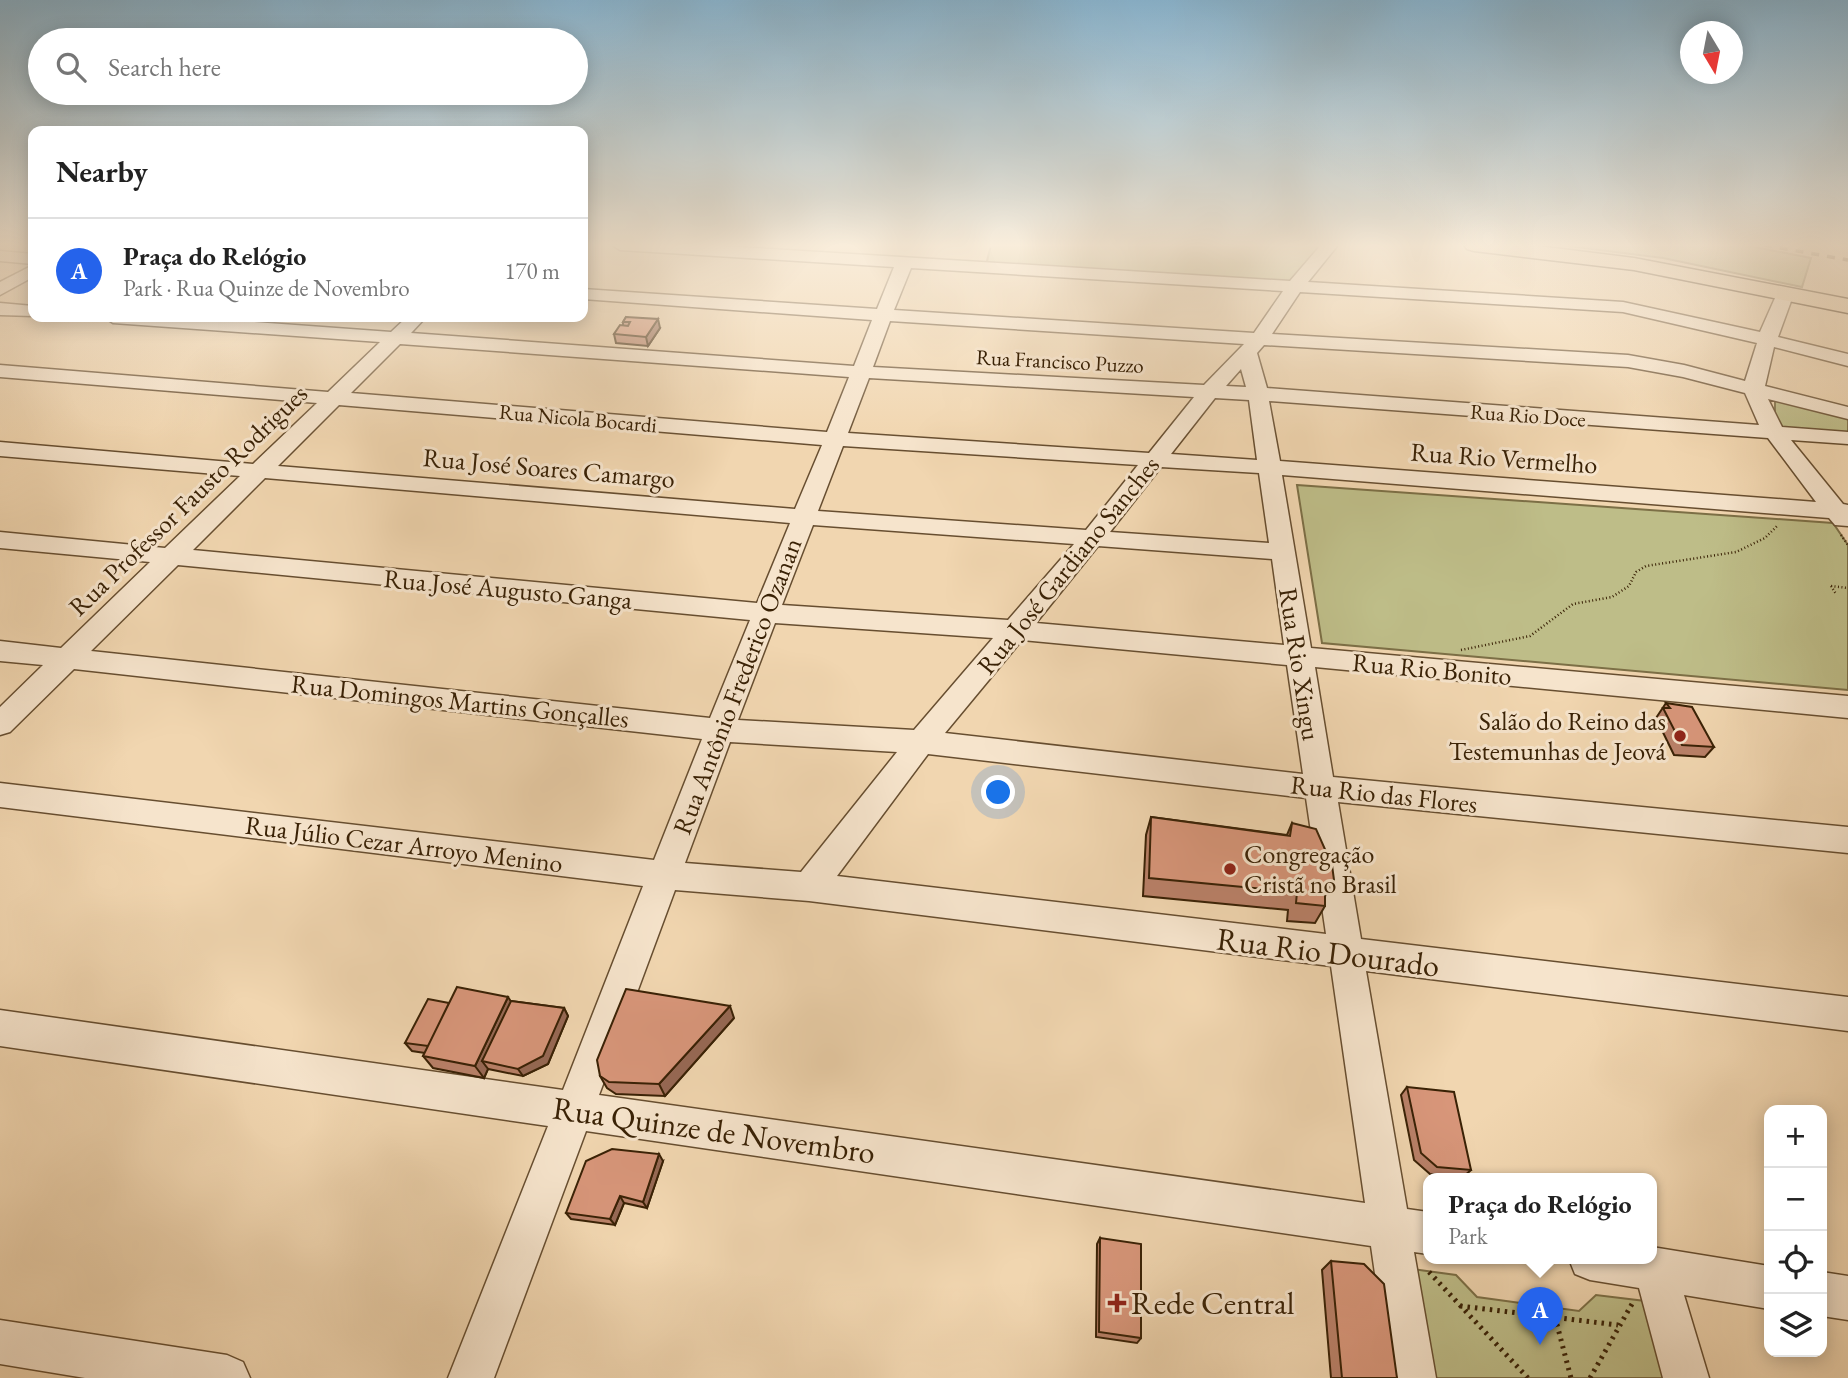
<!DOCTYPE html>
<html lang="en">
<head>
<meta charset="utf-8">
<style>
	:root { --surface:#fff; --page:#f2f2f2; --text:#222; --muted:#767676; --line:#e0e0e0; --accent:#2563eb }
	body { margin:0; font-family:"EB Garamond",serif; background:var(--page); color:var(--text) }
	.controls { position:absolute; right:21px; bottom:21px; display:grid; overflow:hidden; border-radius:14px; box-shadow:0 4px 18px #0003 }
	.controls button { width:63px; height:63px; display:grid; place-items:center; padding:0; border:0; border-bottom:2px solid var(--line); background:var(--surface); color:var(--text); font:35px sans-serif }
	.compass { position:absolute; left:1680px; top:21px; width:63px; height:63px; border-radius:50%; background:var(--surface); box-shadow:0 4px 18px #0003; rotate:170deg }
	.you { position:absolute; left:999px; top:793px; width:24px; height:24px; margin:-18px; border:5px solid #fff; border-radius:50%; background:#1a73e8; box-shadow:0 0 0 10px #1a73e833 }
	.badge { display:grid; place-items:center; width:46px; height:46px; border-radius:50%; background:var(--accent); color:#fff; font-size:23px; font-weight:700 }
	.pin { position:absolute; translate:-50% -58px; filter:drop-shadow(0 2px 4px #0008) }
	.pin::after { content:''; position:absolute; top:37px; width:24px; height:21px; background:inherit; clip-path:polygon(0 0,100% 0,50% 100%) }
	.popup { position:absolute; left:1423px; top:1173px; width:234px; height:91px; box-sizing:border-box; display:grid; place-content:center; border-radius:14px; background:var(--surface); filter:drop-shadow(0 2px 5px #0005); font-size:23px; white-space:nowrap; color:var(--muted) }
	.popup b { font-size:26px; color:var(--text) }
	.popup::after { content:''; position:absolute; left:50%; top:100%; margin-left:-14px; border:14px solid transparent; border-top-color:var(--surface) }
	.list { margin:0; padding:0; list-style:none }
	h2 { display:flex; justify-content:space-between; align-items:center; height:91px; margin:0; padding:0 28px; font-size:30px }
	h2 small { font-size:23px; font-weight:400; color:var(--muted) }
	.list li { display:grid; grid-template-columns:46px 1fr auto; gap:21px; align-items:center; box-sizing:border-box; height:105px; padding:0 28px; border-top:2px solid var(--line) }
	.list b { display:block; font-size:26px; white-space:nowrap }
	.list p { margin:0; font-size:23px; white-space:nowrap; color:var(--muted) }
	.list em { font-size:23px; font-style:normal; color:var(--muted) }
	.icon { flex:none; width:38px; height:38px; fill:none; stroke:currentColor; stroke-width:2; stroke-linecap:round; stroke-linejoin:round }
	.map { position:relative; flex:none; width:1848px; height:1378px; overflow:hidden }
	.search { position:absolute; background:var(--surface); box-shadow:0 4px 18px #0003; left:28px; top:28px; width:560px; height:77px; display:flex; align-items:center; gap:18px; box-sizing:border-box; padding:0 24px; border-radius:38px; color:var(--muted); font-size:26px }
	.panel { position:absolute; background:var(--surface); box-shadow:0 4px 18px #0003; left:28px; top:126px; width:560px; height:196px; border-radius:14px }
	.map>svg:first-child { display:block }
	.green { fill:#bebd88; stroke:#7c6f46; stroke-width:2 }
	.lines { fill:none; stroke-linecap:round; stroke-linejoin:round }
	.minor-casing { stroke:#674e30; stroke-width:3 }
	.major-casing { stroke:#392105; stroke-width:3 }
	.path-far1 { stroke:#392105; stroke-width:2.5; stroke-dasharray:1 2.5; stroke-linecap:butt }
	.path { stroke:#392105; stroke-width:5; stroke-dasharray:2.5 5; stroke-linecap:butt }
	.minor { fill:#f6e4cc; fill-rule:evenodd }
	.major { fill:#f1d6b0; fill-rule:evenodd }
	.rail { stroke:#392105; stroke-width:3.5; stroke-dasharray:8 8; stroke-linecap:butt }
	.wall { fill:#ba8169; stroke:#392105; stroke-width:2 }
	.shaded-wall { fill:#976955; stroke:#392105; stroke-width:2 }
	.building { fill:#d8967a; stroke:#392105; stroke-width:2 }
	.poi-dot { fill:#8f2418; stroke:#f6e4cc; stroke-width:2.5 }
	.labels { text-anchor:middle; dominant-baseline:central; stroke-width:6; stroke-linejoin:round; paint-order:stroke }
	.far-street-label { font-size:21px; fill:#392105; stroke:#f6e4cc }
	.street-label { font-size:26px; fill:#392105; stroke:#f6e4cc }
	.poi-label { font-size:26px; fill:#392105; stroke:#f6e4cc; text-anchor:end }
	.near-street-label { font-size:32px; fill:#392105; stroke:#f6e4cc }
	.near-poi-label { font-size:32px; fill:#392105; stroke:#f6e4cc; text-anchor:start }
</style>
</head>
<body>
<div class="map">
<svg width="1848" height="1378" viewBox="0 0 1848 1378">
	<rect width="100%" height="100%" fill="#f1d6b0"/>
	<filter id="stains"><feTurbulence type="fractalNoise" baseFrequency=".00286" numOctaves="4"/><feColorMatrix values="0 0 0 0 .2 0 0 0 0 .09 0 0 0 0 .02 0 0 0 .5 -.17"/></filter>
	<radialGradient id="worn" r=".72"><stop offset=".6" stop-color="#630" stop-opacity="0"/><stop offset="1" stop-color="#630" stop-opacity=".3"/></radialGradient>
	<path class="green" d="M991,245H1324L1289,283L986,265Z
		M1560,245H1744L1811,258L1802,287L1663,258Z
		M1775,400L1848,417V437L1787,434L1775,416Z
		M1297,485L1833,523L1848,545V690L1322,643Z
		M1405,1268L1456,1275L1477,1297L1579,1311L1596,1295L1645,1301L1670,1378H1427Z"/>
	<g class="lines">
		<g class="minor-casing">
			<path id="minor" d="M612,245H706L1290,281L1321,245H1338L1308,282L1623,302L1760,332L1779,289H1791L1794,293L1778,337L1848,354V366L1774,347L1765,386L1848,407V419L1768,399L1782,427L1848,432V444L1791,440L1843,504L1848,505V526L1835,525L1829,518L1282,475L1311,648L1848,696V718L1315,667L1333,777L1848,827V853L1338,802L1361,939L1848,997V1031L1366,971L1407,1209L1428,1212V1254L1414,1252L1436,1378H1390L1371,1246L586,1131L494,1378H448L548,1126L0,1046V1010L563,1090L643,886L0,807V783L654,860L702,739L74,669L10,732L0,735V707L43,665L0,661V641L61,648L150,562L0,548V532L165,548L240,476L0,456V442L253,464L317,403L0,377V365L328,392L380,342L113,323L104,317H186L391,332L407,317H426L411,333L854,366L872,320L583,299V289L877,309L894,267L620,250ZM911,268L1283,291L1254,333L894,310ZM1300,292L1623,312L1757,343L1745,381L1684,365L1628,355L1272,334ZM890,321L1244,344L1204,385L873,367ZM400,344L849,377L827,432L351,393ZM1264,345L1628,367L1683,377L1745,393L1759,425L1267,388L1257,353ZM1241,369L1246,387L1226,386ZM869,378L1194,397L1149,453L848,433ZM1215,398L1249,400L1257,460L1171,454ZM1269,401L1768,438L1816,502L1280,461ZM339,405L822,445L795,509L278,466ZM843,446L1138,465L1086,530L818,511ZM1161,467L1259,473L1269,543L1110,532ZM265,478L790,523L757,603L193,550ZM813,525L1074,544L1008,620L782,605ZM1098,546L1272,559L1284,645L1036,623ZM178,565L750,620L710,718L91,651ZM775,623L993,638L914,730L738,720ZM1022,640L1287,665L1303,774L945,733ZM730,742L897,752L801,872L685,863ZM928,754L1306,798L1326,934L837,876ZM675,890L809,901L1331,966L1365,1203L599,1095Z
				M0,251L33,254V264L0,261Z
				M33,265V277L0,295V282Z
				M0,303L33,306V316L0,315Z
				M1652,1247L1769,1266V1309L1684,1295L1709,1378H1663L1639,1288L1590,1280L1575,1274L1569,1259H1652Z
				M1822,1272L1848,1276V1320L1822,1316Z
				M0,1320L227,1355L243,1362L250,1378H85L0,1364Z"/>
		</g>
		<g class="major-casing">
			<path id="major" d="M1464,245H1530L1634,258L1848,299V313L1634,270L1474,251L1467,249Z"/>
		</g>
		<path class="path-far1" d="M1841,535L1848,545
			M1831,586L1848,588
			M1831,586L1836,594
			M1461,650L1530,636L1573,604L1612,597L1629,586L1636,572L1646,566L1736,552L1765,538L1778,525"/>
		<path class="path" d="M1429,1272L1528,1378
			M1460,1306L1618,1325
			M1555,1317L1571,1378
			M1590,1378L1632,1304"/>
		<use href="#minor" class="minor"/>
		<use href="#major" class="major"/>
		<path class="rail" d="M1764,245L1848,260"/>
	</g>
	<path class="wall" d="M626,317L660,328L648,346L616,343L614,334L623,325V322Z
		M1666,703L1714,747L1705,757L1674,755L1656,718Z
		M1151,817L1287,835L1292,823L1325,898V906L1315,923L1287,921L1288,910L1143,896L1146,835Z
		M511,1001L564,1008L568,1016L548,1064L523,1076L488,1069L484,1078L433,1068L423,1056L425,1053L412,1051L405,1043L449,1003Z
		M734,1018L665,1096L616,1094L607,1088L600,1076Z
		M1407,1087L1471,1170L1463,1177L1430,1174L1414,1160L1401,1095Z
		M663,1161L647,1208L624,1203L615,1225L571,1219L566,1213Z
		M1100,1238L1141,1338L1137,1343L1096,1337L1097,1244Z
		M1331,1261L1397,1378H1331L1322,1270Z"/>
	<path class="shaded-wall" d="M658,319L660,328L648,346L646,337Z
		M1334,880L1324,898L1325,892Z
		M508,997L516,1009L482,1061L488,1069L484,1078L475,1066Z
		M730,1006L734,1018L665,1096L659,1084Z
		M564,1008L568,1016L548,1064L523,1076L518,1069Z
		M659,1154L663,1161L647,1208L643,1202Z
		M620,1196L624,1203L615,1225L610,1219Z"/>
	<path class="building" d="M626,317L658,319L646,337L614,334L620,325L628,326L630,322H623Z
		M1666,703L1692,707L1714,747L1682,745L1663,708H1670Z
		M1151,817L1290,836L1292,823L1316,829L1332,865L1334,880L1325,892V906L1296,903L1297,892L1149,878Z
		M457,987L508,997L475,1066L423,1056Z
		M626,989L730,1006L659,1084L609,1082L600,1076L597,1060Z
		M428,999L449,1003L428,1046L405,1043Z
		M511,1001L564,1008L543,1056L518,1069L482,1061Z
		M1407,1087L1454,1092L1471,1170L1437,1167L1421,1153Z
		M612,1149L659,1154L643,1202L620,1196L610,1219L566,1213L586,1161Z
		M1100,1238L1141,1244V1338L1099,1332Z
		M1331,1261L1364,1264L1384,1284L1397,1378H1342Z"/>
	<linearGradient id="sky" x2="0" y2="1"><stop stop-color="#89b6d2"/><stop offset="0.56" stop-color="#f9eddb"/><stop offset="1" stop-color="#f9eddb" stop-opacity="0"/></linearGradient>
	<rect width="1848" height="438" fill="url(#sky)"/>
	<g class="poi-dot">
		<circle cx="1680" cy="736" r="7"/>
		<circle cx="1230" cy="869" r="7"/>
		<path d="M1113.5 1292.5h7v7h7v7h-7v7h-7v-7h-7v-7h7z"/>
	</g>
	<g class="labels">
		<g class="far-street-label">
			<text transform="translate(1060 361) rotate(3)">Rua Francisco Puzzo</text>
			<text transform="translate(1528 415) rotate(4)">Rua Rio Doce</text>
			<text transform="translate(578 418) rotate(5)">Rua Nicola Bocardi</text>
		</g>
		<g class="street-label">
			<text transform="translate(1504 458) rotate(4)">Rua Rio Vermelho</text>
			<text transform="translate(549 468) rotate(5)">Rua José Soares Camargo</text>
			<text transform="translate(188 500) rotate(-44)">Rua Professor Fausto Rodrigues</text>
			<text transform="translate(1068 565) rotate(-51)">Rua José Gardiano Sanches</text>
			<text transform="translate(508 589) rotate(5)">Rua José Augusto Ganga</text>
			<text transform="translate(1300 664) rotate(81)">Rua Rio Xingu</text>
			<text transform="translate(1432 669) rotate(5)">Rua Rio Bonito</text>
			<text transform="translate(737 686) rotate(-69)">Rua Antônio Frederico Ozanan</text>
			<text transform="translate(460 701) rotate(6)">Rua Domingos Martins Gonçalles</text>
			<text transform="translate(1384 794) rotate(6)">Rua Rio das Flores</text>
			<text transform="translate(404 844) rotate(7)">Rua Júlio Cezar Arroyo Menino</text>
		</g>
		<g class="poi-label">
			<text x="1666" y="721">Salão do Reino das<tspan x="1666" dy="30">Testemunhas de Jeová</tspan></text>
			<text x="1244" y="854" text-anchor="start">Congregação<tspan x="1244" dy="30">Cristã no Brasil</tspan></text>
		</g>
		<g class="near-street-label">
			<text transform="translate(1328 952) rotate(7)">Rua Rio Dourado</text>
			<text transform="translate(714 1130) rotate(8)">Rua Quinze de Novembro</text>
		</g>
		<g class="near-poi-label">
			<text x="1131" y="1303">Rede Central</text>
		</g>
	</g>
	<rect width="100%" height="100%" filter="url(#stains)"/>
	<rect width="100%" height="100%" fill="url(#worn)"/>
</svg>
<div class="controls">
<button>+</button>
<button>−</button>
<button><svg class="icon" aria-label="locate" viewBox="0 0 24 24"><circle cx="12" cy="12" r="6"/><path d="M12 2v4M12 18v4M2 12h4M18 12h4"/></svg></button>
<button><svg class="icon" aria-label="layers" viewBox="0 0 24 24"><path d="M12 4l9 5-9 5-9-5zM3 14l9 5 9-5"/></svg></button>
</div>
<svg class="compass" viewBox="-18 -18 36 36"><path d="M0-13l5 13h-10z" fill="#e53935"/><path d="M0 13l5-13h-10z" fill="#767676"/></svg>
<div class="you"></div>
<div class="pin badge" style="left:1540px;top:1345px">A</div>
<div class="popup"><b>Praça do Relógio</b>Park</div>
<div class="search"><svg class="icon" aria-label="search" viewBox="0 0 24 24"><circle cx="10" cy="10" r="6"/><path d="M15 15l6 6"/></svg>Search here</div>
<section class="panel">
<h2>Nearby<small></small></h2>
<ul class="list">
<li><span class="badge">A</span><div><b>Praça do Relógio</b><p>Park · Rua Quinze de Novembro</p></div><em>170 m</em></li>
</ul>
</section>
</div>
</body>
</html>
